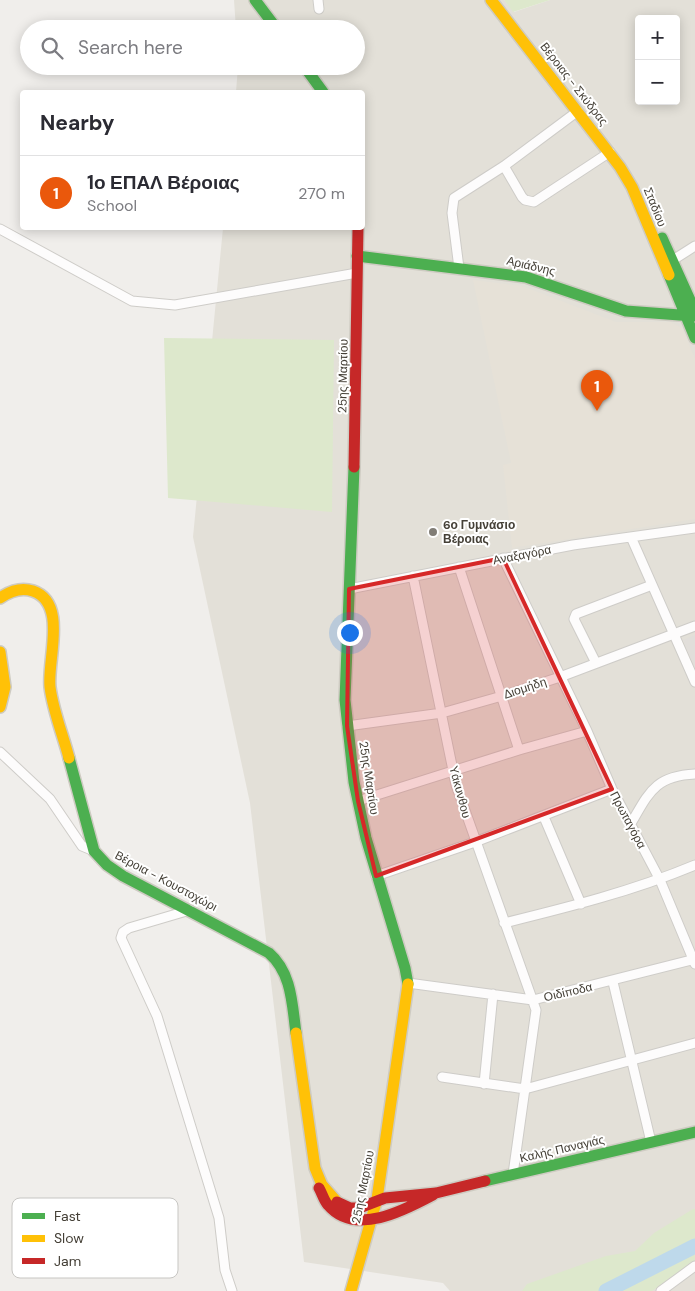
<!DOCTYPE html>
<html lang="en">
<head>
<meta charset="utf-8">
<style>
	:root { --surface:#fff; --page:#f7f7f7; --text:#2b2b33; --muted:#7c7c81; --line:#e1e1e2; --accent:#ea580c }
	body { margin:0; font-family:"DM Sans",sans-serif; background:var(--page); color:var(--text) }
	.controls { position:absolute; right:15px; top:15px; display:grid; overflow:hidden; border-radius:5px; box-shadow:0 2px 12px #0003 }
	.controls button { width:45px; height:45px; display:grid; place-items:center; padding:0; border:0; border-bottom:1px solid var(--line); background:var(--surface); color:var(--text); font:25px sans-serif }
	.you { position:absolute; left:349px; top:632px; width:18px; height:18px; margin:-12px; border:4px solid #fff; border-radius:50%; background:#1a73e8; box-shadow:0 0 0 8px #1a73e833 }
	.badge { display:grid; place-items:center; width:32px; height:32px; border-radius:50%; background:var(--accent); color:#fff; font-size:16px; font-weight:700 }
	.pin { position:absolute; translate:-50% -41px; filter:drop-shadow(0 1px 2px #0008) }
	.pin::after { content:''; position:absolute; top:26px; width:18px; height:15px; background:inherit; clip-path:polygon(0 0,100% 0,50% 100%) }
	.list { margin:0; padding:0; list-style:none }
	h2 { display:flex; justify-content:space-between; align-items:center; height:65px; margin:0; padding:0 20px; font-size:21px }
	h2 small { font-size:16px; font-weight:400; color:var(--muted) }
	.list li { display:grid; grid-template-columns:32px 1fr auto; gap:15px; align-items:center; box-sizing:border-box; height:75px; padding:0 20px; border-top:1px solid var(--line) }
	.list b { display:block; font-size:19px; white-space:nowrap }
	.list p { margin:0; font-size:16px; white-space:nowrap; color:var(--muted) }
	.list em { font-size:16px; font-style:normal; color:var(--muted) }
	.icon { flex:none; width:28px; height:28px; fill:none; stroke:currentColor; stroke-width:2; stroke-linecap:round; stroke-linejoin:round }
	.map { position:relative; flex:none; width:695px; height:1291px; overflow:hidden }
	.search { position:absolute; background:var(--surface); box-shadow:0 2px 12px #0003; left:20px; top:20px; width:345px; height:55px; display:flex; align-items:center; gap:12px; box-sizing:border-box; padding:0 18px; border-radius:28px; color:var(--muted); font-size:19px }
	.panel { position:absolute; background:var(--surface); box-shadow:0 2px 12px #0003; left:20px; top:90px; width:345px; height:140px; border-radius:5px }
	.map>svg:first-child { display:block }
	.residential { fill:#e3e0d8; fill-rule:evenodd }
	.industrial { fill:#e1deda }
	.education { fill:#e6e1d7 }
	.green { fill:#dde8cc }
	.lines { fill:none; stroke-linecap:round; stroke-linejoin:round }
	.river { stroke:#bed9eb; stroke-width:15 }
	.street-casing { stroke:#ceccc8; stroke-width:11 }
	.fast-casing { stroke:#cecbc2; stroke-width:14 }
	.slow-casing { stroke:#cecbc2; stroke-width:14 }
	.jam-casing { stroke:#cecbc2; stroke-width:14 }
	.street { stroke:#fdfcfc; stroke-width:9 }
	.fast { stroke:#4caf50; stroke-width:11 }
	.slow { stroke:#ffc107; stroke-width:11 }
	.jam { stroke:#c62828; stroke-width:11 }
	.marked { fill:#d62828; fill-opacity:0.2; stroke:#d62828; stroke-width:4; stroke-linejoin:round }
	.poi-dot { fill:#817d76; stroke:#fff; stroke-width:2 }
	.labels { text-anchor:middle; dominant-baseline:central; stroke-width:4; stroke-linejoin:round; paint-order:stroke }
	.street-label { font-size:12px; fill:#454037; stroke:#fff }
	.poi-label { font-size:12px; font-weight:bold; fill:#454037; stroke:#fff; text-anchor:start }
	.key { fill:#fff; stroke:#c7c6c3; stroke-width:1 }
	.key-label { font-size:14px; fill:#454037 }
</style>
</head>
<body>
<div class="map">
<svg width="695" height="1291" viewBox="0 0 695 1291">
	<rect width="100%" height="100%" fill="#f0eeeb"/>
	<path class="residential" d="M234,0H504L514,12L550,0H695V1291H450L443,1283L304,1262L250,803L193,537L223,228H362V92H236L238,66H356V29H236ZM639,19H676V101H639Z"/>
	<path class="industrial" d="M695,635V669L683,640Z"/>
	<path class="education" d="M473,280L522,286L616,322H670L682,328L695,359V519L512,548L503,465L511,463Z"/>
	<path class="green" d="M504,0H550L513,12Z
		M164,338L334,340L332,512L168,498Z
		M693,1209H695V1262L652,1291H522L527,1284L606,1256L635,1251L654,1233Z"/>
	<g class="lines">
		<path class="river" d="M606,1291L695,1246"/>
		<g class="street-casing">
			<path id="street" d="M318,0L319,9
				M504,166L522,197L525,200L534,202L610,152
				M0,229L132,301L175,305L357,273
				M673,260L695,246
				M459,268L452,213L454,198L504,166L578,111
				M631,537L695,682
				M503,558L587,731L612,789L660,880L695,964
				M459,567L519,750
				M413,576L456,785L536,1010L513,1174
				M349,589L573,545L695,528
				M596,663L574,619L576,614L652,585
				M347,726L442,713L502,696L560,677L695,626
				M0,752L50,799L82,846L94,851
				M358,801L519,750L587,731
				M544,817L581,904
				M630,825C649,793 654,776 695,774
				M376,876L475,842L612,789
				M190,910L129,928L123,932L121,938L157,1016L219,1218L225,1270L232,1291
				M504,923C569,907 633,891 695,865
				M613,982L651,1142
				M408,983L533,1000L695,959
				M442,1077L525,1089L695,1043
				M484,1084L493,994
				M661,1291L695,1266"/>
		</g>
		<g class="fast-casing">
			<path id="fast" d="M255,0L277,29
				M304,66L323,92
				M662,238L695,311
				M357,256L526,277L626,311L693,316
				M669,275L695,338
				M354,467L345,700L354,782L366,838L405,968L408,984
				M69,758L94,851L107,865L123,876L269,953C292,973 292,1004 296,1033
				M485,1181L695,1132"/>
		</g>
		<g class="slow-casing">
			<path id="slow" d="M491,0L620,167L632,187L669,275
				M0,598C10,591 21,587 33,591C68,603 47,660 50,687C53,711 63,735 69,758
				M0,652L5,687L0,707
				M296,1033L315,1168L322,1185L337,1202
				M351,1291L377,1199L408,984"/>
		</g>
		<g class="jam-casing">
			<path id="jam" d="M354,467L358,228
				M319,1188C322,1193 324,1201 328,1205C355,1237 405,1210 433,1195
				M337,1202L350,1208H359L385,1198L436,1193L485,1181"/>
		</g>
		<use href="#street" class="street"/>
		<use href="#fast" class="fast"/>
		<use href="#slow" class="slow"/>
		<use href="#jam" class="jam"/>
	</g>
	<path class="marked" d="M503,558L612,789L376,876L358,801L347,726L349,589Z"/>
	<circle class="poi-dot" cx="433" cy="532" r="5"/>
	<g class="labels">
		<g class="street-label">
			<text transform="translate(574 84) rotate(52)">Βέροιας - Σκύδρας</text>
			<text transform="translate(655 207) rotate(68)">Σταδίου</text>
			<text transform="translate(531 266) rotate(13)">Αριάδνης</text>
			<text transform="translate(343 376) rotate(-89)">25ης Μαρτίου</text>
			<text transform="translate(522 555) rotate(-11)">Αναξαγόρα</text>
			<text transform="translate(525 688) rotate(-18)">Διομήδη</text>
			<text transform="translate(369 778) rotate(81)">25ης Μαρτίου</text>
			<text transform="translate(460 792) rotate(75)">Υάκυνθου</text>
			<text transform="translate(628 820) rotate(62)">Πρωταγόρα</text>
			<text transform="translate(166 881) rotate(28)">Βέροια - Κουστοχώρι</text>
			<text transform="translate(568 992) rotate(-13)">Οιδίποδα</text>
			<text transform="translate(562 1149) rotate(-13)">Καλής Παναγιάς</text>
			<text transform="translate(363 1187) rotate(-79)">25ης Μαρτίου</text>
		</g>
		<g class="poi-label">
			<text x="443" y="525">6ο Γυμνάσιο<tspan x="443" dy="14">Βέροιας</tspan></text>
		</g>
	</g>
	<rect x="12" y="1198" width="166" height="80" rx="8" class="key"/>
	<rect x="22" y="1213" width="23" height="6" fill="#4caf50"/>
	<rect x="22" y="1235" width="23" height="7" fill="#ffc107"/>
	<rect x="22" y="1258" width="23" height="6" fill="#c62828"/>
	<g class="key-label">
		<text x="54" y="1221">Fast</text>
		<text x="54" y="1243">Slow</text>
		<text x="54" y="1266">Jam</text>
	</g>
</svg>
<div class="controls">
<button>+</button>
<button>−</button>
</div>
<div class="you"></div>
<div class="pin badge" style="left:597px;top:411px">1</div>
<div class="search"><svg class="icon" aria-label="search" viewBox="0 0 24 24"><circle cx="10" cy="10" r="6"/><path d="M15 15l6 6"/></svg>Search here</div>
<section class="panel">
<h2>Nearby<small></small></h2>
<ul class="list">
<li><span class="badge">1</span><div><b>1ο ΕΠΑΛ Βέροιας</b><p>School</p></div><em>270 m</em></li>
</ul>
</section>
</div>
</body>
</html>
